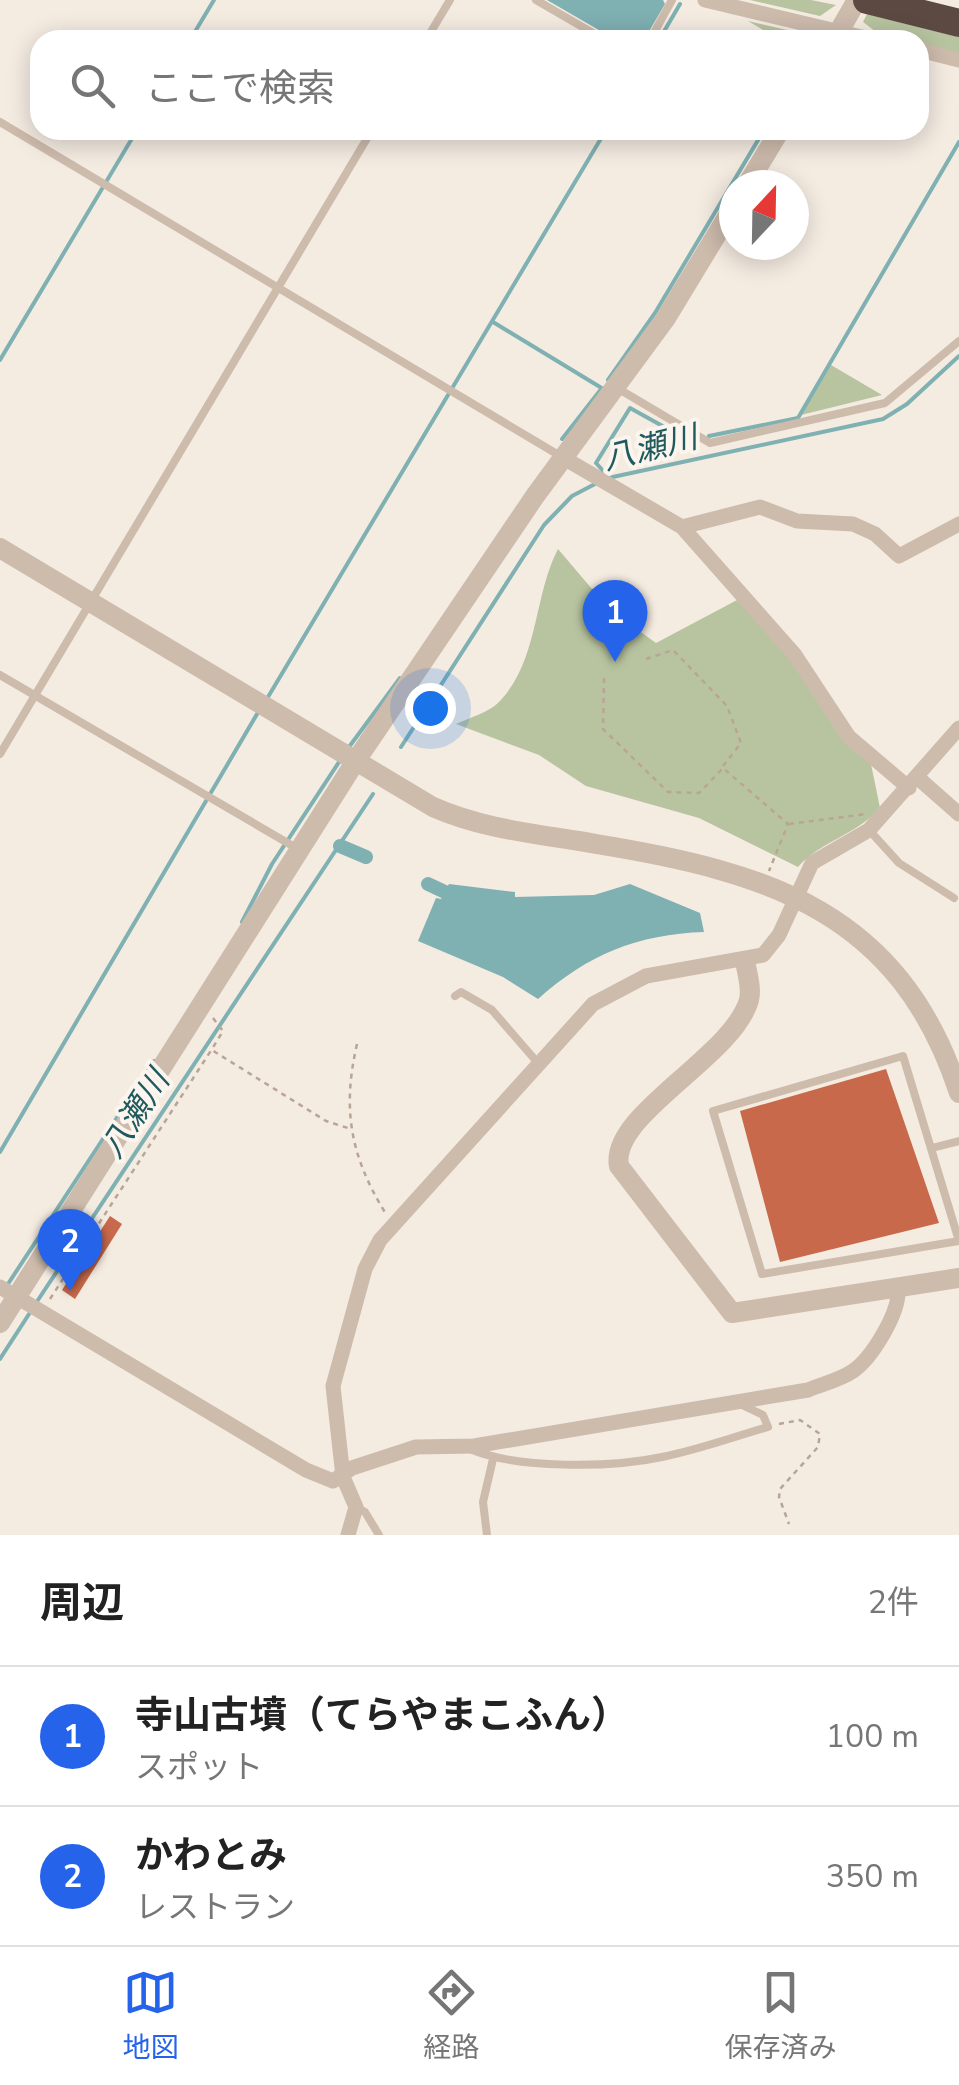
<!DOCTYPE html>
<html lang="ja">
<head>
<meta charset="utf-8">
<style>
	:root { --surface:#fff; --page:#f6f6f6; --text:#222; --muted:#767676; --line:#e0e0e0; --accent:#2563eb }
	body { margin:0; font-family:"Nunito Sans","Noto Sans JP",sans-serif; background:var(--page); color:var(--text) }
	.compass { position:absolute; left:719px; top:170px; width:90px; height:90px; border-radius:50%; background:var(--surface); box-shadow:0 5px 25px #0003; rotate:22deg }
	.you { position:absolute; left:430px; top:708px; width:35px; height:35px; margin:-25px; border:8px solid #fff; border-radius:50%; background:#1a73e8; box-shadow:0 0 0 15px #1a73e833 }
	.badge { display:grid; place-items:center; width:65px; height:65px; border-radius:50%; background:var(--accent); color:#fff; font-size:32px; font-weight:700 }
	.pin { position:absolute; translate:-50% -82px; filter:drop-shadow(0 2px 5px #0008) }
	.pin::after { content:''; position:absolute; top:52px; width:35px; height:30px; background:inherit; clip-path:polygon(0 0,100% 0,50% 100%) }
	.list { margin:0; padding:0; list-style:none }
	h2 { display:flex; justify-content:space-between; align-items:center; height:130px; margin:0; padding:0 40px; font-size:42px }
	h2 small { font-size:32px; font-weight:400; color:var(--muted) }
	.list li { display:grid; grid-template-columns:65px 1fr auto; gap:30px; align-items:center; box-sizing:border-box; height:140px; padding:0 40px; border-top:2px solid var(--line) }
	.list b { display:block; font-size:38px; white-space:nowrap }
	.list p { margin:0; font-size:32px; white-space:nowrap; color:var(--muted) }
	.list em { font-size:32px; font-style:normal; color:var(--muted) }
	.icon { flex:none; width:55px; height:55px; fill:none; stroke:currentColor; stroke-width:2; stroke-linecap:round; stroke-linejoin:round }
	.map { position:relative; flex:none; width:959px; height:1535px; overflow:hidden }
	.search { position:absolute; background:var(--surface); box-shadow:0 5px 25px #0003; left:30px; right:30px; top:30px; height:110px; display:flex; align-items:center; gap:25px; box-sizing:border-box; padding:0 35px; border-radius:30px; color:var(--muted); font-size:38px }
	.sheet { height:410px; background:var(--surface) }
	nav { display:flex; justify-content:space-around; align-items:center; box-sizing:border-box; height:140px; border-top:2px solid var(--line); background:var(--surface); font-size:28px; color:var(--muted) }
	nav a { display:grid; justify-items:center; gap:5px }
	nav .on { color:var(--accent) }
	.map>svg:first-child { display:block }
	.green { fill:#b8c4a0 }
	.water { fill:#7fb0b2 }
	.lines { fill:none; stroke-linecap:round; stroke-linejoin:round }
	.stream { stroke:#7fb0b2; stroke-width:4 }
	.canal { stroke:#7fb0b2; stroke-width:14 }
	.building { fill:#c8694b }
	.path { stroke:#b9a596; stroke-width:2.5; stroke-dasharray:5 5; stroke-linecap:butt }
	.service { stroke:#cdbbac; stroke-width:8 }
	.minor { stroke:#cdbbac; stroke-width:15 }
	.tertiary { stroke:#cdbbac; stroke-width:20 }
	.motorway { stroke:#5c4a42; stroke-width:28 }
	.labels { text-anchor:middle; dominant-baseline:central; stroke-width:8; stroke-linejoin:round; paint-order:stroke }
	.water-label { font-size:32px; font-style:italic; fill:#1f5a5e; stroke:#fbf5ee }
</style>
</head>
<body>
<div class="map">
<svg width="959" height="1535" viewBox="0 0 959 1535">
	<rect width="100%" height="100%" fill="#f4ebe1"/>
	<path class="green" d="M750,0H811L836,5L820,16Z
		M867,14L959,37V54L919,44V40L880,35L863,22Z
		M748,21L809,35L806,40H780Z
		M831,365L882,395L801,415Z
		M558,549L609,609L656,643L739,599L790,657L871,764L880,808C856,835 821,841 798,867L699,818L586,786L539,755L456,724C469,718 489,712 498,703C539,662 533,597 558,549Z"/>
	<path class="water" d="M547,0H663L665,4L644,40H616Z
		M449,884L515,892V897L594,895L630,884L700,913L704,932C638,934 587,955 538,999L503,977L418,941L436,898L441,899Z"/>
	<g class="lines">
		<path class="stream" d="M190,40L214,0
			M659,40L680,4
			M493,322L600,387
			M0,360L137,130
			M608,380L655,313L764,130
			M709,436L798,418L959,142
			M562,439L602,388
			M606,474L596,463L630,408L686,439
			M608,478L883,419L907,404L959,356
			M268,697L606,130
			M349,747L400,678
			M401,747L544,525L572,496L595,484
			M242,922L272,864L341,759
			M0,1152L260,709
			M6,1287L154,1061
			M36,1303L373,794
			M0,1359L31,1311"/>
		<path class="canal" d="M340,846L366,857
			M428,884L445,892"/>
	</g>
	<path class="building" d="M886,1069L939,1223L780,1262L740,1111Z
		M110,1216L122,1224L75,1299L62,1290Z"/>
	<g class="lines">
		<path class="path" d="M646,659L673,650L727,706L741,743L723,766
			M604,678L603,729L668,792L699,793L723,768L788,824L769,871
			M789,824L866,814
			M213,1018L223,1031L212,1049L215,1052L326,1121L351,1129
			M357,1044C342,1109 350,1156 386,1214
			M50,1299L212,1049
			M779,1424L800,1420L820,1434L818,1447L780,1489L779,1497L789,1524"/>
		<path class="service" d="M536,0L605,40
			M426,40L450,0
			M650,40L672,0
			M0,122L562,457
			M617,388L710,443L885,403L959,341
			M0,675L298,849
			M0,754L372,130
			M869,830L899,863L954,898
			M455,996L461,992L492,1010L537,1062
			M903,1056L959,1241L762,1274L713,1111Z
			M932,1148L959,1141
			M470,1449C517,1469 611,1468 662,1457C698,1450 733,1437 768,1427L763,1415L742,1405
			M356,1507L365,1512L379,1535
			M487,1535L483,1502L493,1459"/>
		<path class="minor" d="M705,0L874,40
			M919,50L959,60
			M562,457L682,527L795,655L849,737L909,788
			M682,527L760,507L797,521L853,524L875,534L899,556L959,524
			M917,777L959,814
			M0,1287L306,1470L333,1481L352,1468L416,1447L474,1446L808,1390C822,1384 840,1380 853,1371C872,1358 900,1312 898,1289
			M348,1535L356,1507L343,1477L333,1386L365,1269L380,1240L593,1004L646,976L763,955L779,935L812,863L869,830L959,728"/>
		<path class="tertiary" d="M834,40L857,0
			M747,185L780,130
			M0,548L433,807C485,830 540,834 596,844C769,872 900,912 959,1093
			M745,961C747,973 752,988 749,1000C733,1057 609,1115 619,1166L732,1313L959,1278
			M0,1323L357,759L535,496L666,318L734,206"/>
		<path class="motorway" d="M867,0L959,23"/>
	</g>
	<g class="labels">
		<g class="water-label">
			<text transform="translate(650 448) rotate(-14)">八瀬川</text>
			<text transform="translate(135 1114) rotate(-57)">八瀬川</text>
		</g>
	</g>
</svg>
<svg class="compass" viewBox="-18 -18 36 36"><path d="M0-13l5 13h-10z" fill="#e53935"/><path d="M0 13l5-13h-10z" fill="#767676"/></svg>
<div class="you"></div>
<div class="pin badge" style="left:615px;top:662px">1</div>
<div class="pin badge" style="left:70px;top:1291px">2</div>
<div class="search"><svg class="icon" aria-label="search" viewBox="0 0 24 24"><circle cx="10" cy="10" r="6"/><path d="M15 15l6 6"/></svg>ここで検索</div>
</div>
<section class="sheet">
<h2>周辺<small>2件</small></h2>
<ul class="list">
<li><span class="badge">1</span><div><b>寺山古墳（てらやまこふん）</b><p>スポット</p></div><em>100 m</em></li>
<li><span class="badge">2</span><div><b>かわとみ</b><p>レストラン</p></div><em>350 m</em></li>
</ul>
</section>
<nav>
<a class="on"><svg class="icon" aria-label="map" viewBox="0 0 24 24"><path d="M3 6l6-2 6 2 6-2v14l-6 2-6-2-6 2zM9 4v14M15 6v14"/></svg>地図</a>
<a><svg class="icon" aria-label="directions" viewBox="0 0 24 24"><path d="M12 3l9 9-9 9-9-9zM9 14v-3h6M13 9l2 2-2 2"/></svg>経路</a>
<a><svg class="icon" aria-label="saved" viewBox="0 0 24 24"><path d="M7 4h10v16l-5-4-5 4z"/></svg>保存済み</a>
</nav>
</body>
</html>
